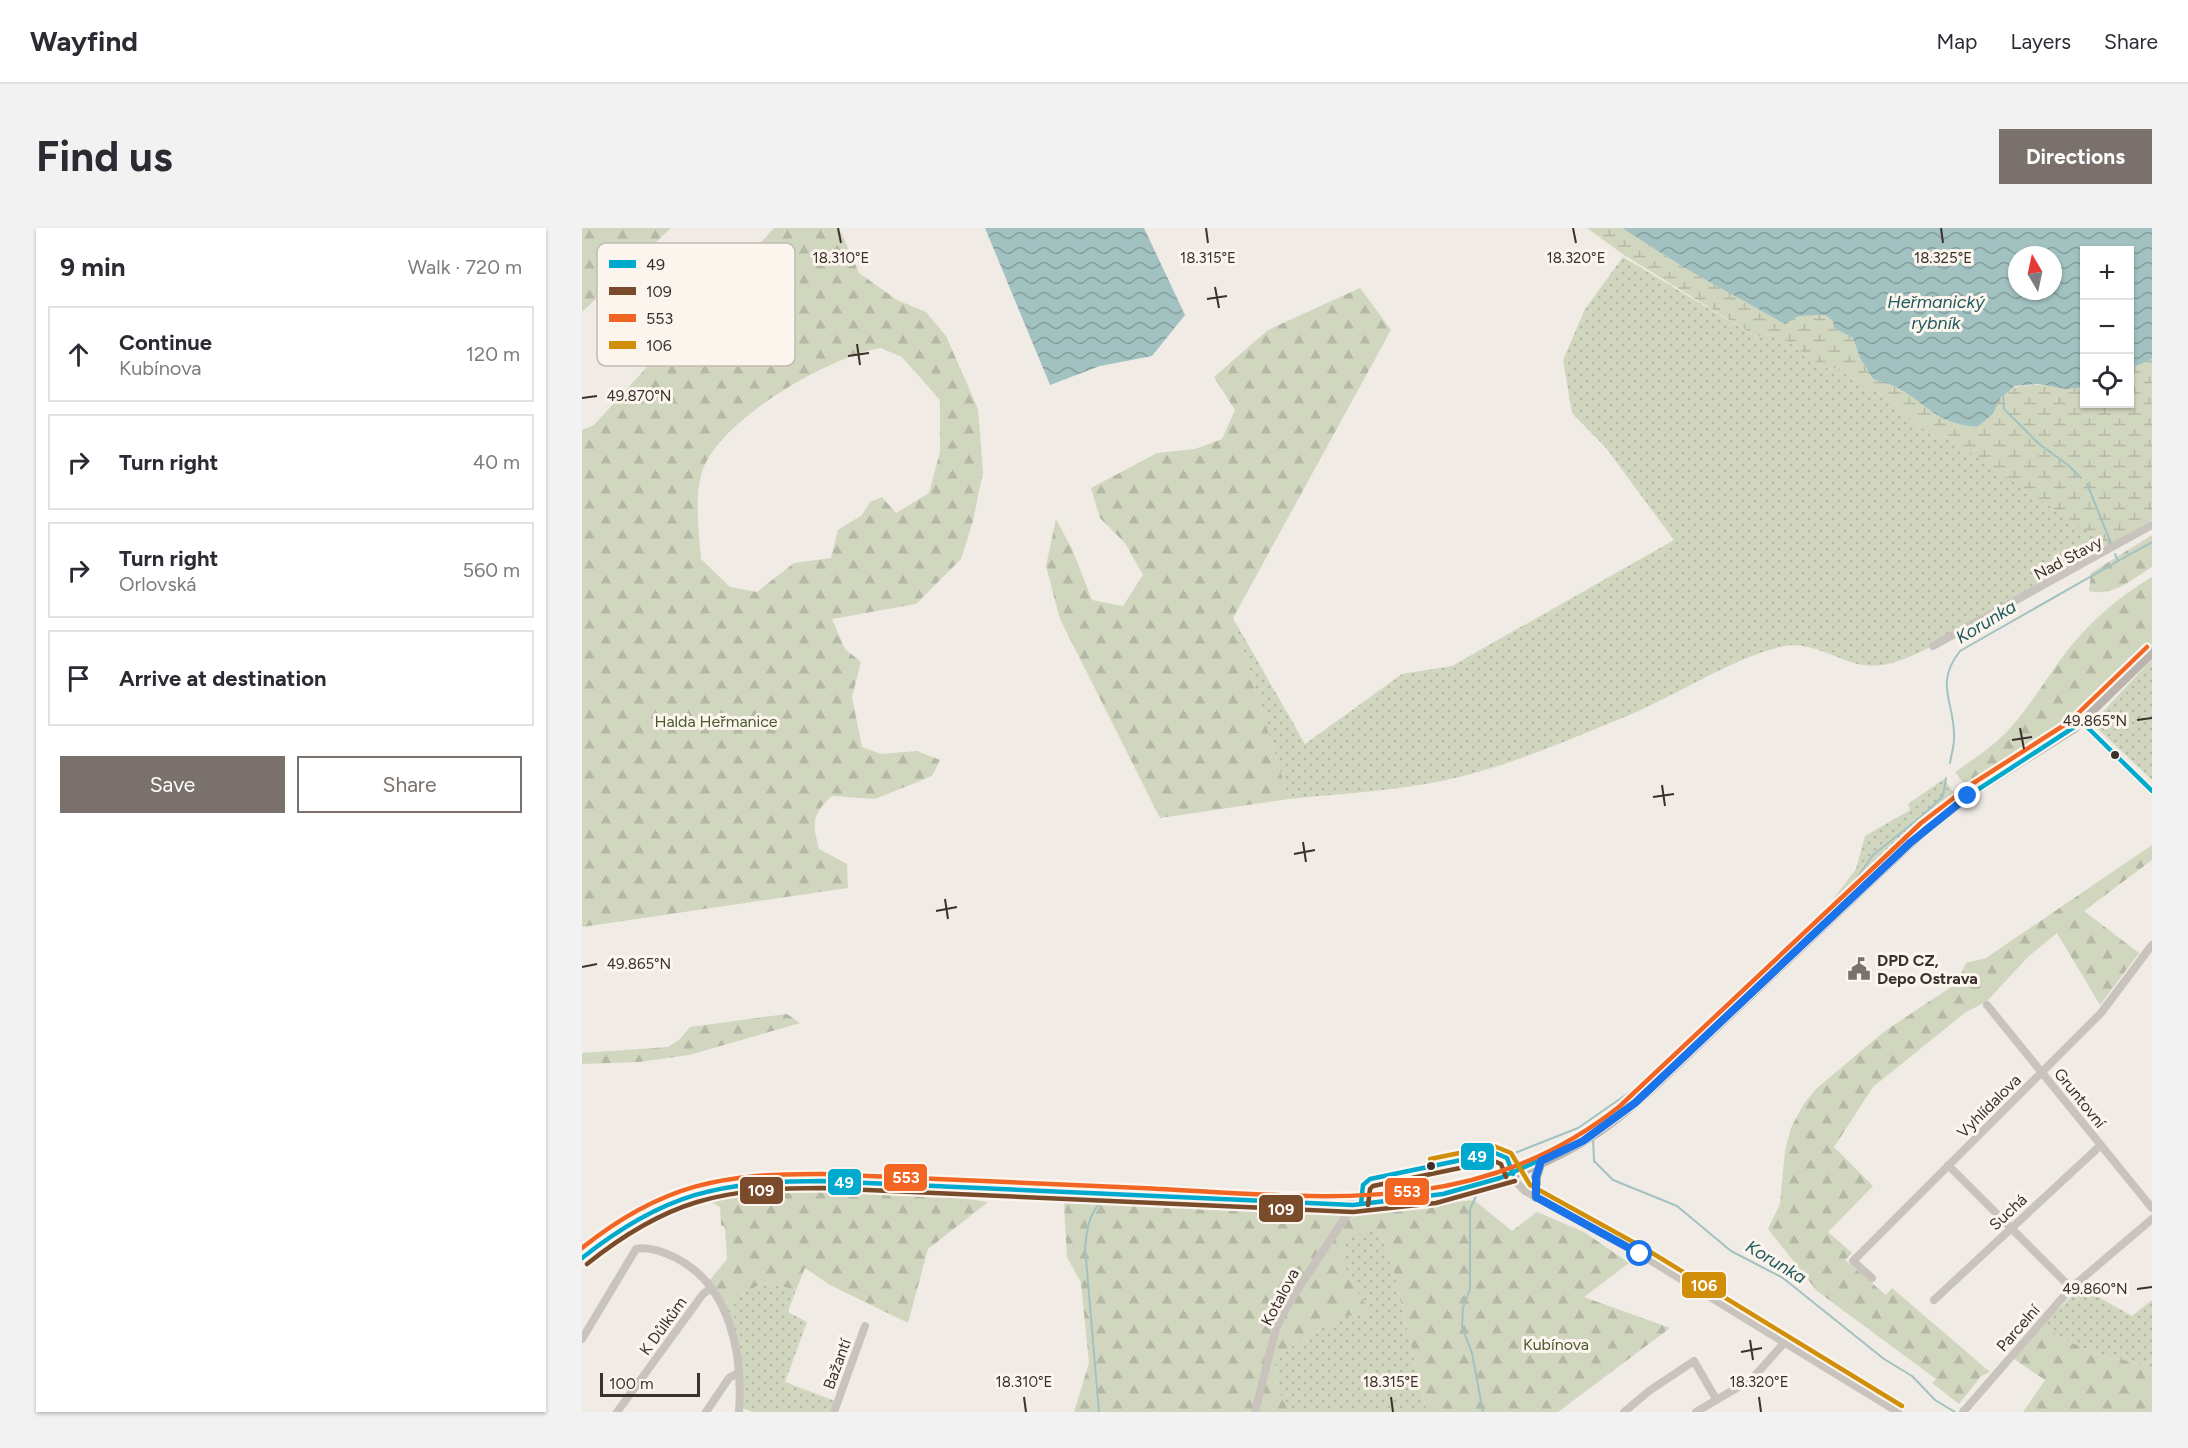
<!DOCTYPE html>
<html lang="en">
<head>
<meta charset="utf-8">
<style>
	:root { --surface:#fff; --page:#f2f2f3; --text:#2b2b33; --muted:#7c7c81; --line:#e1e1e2; --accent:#7a716c }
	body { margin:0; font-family:Figtree,sans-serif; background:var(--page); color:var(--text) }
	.controls { position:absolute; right:18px; top:18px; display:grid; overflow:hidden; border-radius:0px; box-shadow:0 2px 4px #0004 }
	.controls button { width:54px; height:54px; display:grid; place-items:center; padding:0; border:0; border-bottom:2px solid var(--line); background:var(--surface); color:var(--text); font:30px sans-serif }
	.compass { position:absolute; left:1426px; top:18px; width:54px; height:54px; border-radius:50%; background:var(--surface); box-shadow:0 2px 4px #0004; rotate:351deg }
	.scale { position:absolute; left:18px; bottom:15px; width:100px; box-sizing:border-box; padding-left:6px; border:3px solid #3b302b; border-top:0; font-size:16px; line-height:21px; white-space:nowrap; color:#3b302b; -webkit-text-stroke:4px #fbf5ee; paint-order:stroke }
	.stop { position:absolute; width:18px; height:18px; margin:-14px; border:4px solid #1a73e8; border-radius:50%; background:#fff }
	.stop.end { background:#1a73e8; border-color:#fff; box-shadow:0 2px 6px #0008 }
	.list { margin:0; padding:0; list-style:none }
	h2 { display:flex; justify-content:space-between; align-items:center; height:78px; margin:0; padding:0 24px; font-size:26px }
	h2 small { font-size:20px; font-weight:400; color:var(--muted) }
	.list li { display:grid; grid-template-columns:39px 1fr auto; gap:18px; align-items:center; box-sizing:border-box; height:96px; margin:0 12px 12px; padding:0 12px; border:2px solid var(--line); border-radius:0px }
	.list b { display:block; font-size:22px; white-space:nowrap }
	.list p { margin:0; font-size:20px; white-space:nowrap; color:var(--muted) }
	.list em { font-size:20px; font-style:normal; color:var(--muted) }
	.actions { display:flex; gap:12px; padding:18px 24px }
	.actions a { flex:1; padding:14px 0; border:2px solid var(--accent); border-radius:0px; text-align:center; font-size:21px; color:var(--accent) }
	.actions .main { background:var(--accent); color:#fff }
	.icon { flex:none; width:33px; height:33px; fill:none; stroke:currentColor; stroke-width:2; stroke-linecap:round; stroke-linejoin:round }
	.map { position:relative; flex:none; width:1570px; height:1184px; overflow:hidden; border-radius:0px }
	header { display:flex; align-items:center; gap:36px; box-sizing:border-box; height:84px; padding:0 30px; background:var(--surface); border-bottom:2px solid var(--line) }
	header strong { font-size:28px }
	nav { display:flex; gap:33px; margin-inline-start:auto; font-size:21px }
	.intro { display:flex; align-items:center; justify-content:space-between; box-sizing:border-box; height:144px; padding:0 36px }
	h1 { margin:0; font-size:42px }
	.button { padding:15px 27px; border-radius:0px; background:var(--accent); color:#fff; font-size:21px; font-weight:700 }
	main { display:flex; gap:36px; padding:0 36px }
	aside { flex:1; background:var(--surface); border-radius:0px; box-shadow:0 2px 4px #0004 }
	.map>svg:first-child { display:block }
	.grass { fill:url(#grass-dots) }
	.forest { fill:url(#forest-firs); fill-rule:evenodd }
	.wetland { fill:url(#wetland-marsh) }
	.water { fill:url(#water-waves); fill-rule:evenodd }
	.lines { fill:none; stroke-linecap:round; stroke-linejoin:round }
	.stream { stroke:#a1c2c1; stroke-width:2 }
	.minor { stroke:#c9c3be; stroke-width:8 }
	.tertiary { stroke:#c9c3be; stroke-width:9 }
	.secondary { stroke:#bab3ae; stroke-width:10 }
	.bus-1-casing { stroke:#fbf5ee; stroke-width:9 }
	.bus-2-casing { stroke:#fbf5ee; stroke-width:9 }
	.bus-3-casing { stroke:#fbf5ee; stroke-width:9 }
	.bus-4-casing { stroke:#fbf5ee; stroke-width:9 }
	.bus-1 { stroke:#00a9ce; stroke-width:4.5 }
	.bus-2 { stroke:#7a4b2a; stroke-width:4.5 }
	.bus-3 { stroke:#f26522; stroke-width:4.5 }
	.bus-4 { stroke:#d18e09; stroke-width:4.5 }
	.route { stroke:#1a73e8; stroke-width:8 }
	.ticks { fill:none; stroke:#3b302b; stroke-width:2 }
	.bus-dot { fill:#3b302b; stroke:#fbf5ee; stroke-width:2 }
	.labels { text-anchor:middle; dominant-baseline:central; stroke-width:6; stroke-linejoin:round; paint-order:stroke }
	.street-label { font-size:16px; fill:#3b302b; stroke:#fbf5ee }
	.park-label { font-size:16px; fill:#4a5a2e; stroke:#fbf5ee }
	.poi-label { font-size:16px; font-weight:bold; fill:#3b302b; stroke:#fbf5ee; text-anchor:start }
	.water-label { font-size:18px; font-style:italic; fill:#1f5a5e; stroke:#fbf5ee }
	.key { fill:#fbf5ee; stroke:#c1bab4; stroke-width:1.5 }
	.key-label { font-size:16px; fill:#3b302b }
	.ticks-label { font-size:15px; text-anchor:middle; fill:#3b302b; stroke:#fbf5ee; stroke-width:6; stroke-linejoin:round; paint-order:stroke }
	.line-badge { stroke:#fbf5ee; stroke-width:2 }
	.badge-label { font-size:16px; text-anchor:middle; font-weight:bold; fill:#fff }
</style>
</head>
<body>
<header>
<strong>Wayfind</strong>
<nav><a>Map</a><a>Layers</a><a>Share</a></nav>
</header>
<div class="intro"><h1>Find us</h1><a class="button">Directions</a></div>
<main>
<aside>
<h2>9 min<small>Walk · 720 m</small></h2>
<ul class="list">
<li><svg class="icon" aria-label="ahead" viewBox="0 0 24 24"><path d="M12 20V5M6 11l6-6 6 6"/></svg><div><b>Continue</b><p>Kubínova</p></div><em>120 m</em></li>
<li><svg class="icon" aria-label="right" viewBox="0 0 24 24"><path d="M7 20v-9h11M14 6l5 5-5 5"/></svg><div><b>Turn right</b></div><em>40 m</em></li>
<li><svg class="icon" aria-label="right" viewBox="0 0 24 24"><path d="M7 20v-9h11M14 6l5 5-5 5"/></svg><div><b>Turn right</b><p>Orlovská</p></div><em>560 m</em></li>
<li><svg class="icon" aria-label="arrive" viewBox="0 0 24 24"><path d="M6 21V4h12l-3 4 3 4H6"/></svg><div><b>Arrive at destination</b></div></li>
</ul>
<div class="actions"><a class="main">Save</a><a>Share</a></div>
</aside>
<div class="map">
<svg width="1570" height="1184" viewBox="0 0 1570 1184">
	<defs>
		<pattern id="grass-dots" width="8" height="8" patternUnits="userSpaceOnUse" patternTransform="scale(1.5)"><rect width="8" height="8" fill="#d1d6bf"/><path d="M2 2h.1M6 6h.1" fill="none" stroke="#b4b8a4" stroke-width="1.8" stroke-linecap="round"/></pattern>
		<pattern id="forest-firs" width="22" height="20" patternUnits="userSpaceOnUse" patternTransform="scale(1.5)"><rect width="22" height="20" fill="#d1d6bf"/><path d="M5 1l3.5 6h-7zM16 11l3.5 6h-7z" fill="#b4b8a4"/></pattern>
		<pattern id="wetland-marsh" width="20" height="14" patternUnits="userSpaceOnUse" patternTransform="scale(1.5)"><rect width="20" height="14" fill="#d1d6bf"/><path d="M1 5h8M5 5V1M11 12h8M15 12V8" fill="none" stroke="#b4b8a4"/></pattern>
		<pattern id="water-waves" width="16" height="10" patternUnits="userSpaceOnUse" patternTransform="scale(1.5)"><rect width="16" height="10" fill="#a1c2c1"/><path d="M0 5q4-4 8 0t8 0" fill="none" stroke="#849e9d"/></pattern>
	</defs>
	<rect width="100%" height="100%" fill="#f0ebe5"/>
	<path class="grass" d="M1041,29L1175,109L1195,106L1243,140L1257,141L1316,178L1323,189L1356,210L1362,207L1533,314L1351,418C1330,428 1305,441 1281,437C1254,432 1227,411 1198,419C1144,433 1096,467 1045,488C981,514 912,545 843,556C798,564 752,566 707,571L651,390L723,516L820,446L870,438L1092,312L1024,220L990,185L981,132L1003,81Z
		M1570,431V552L1515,500L1513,492Z
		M1362,551L1374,568L1298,637L1255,680L1250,673L1274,641L1283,608L1328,582L1326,576Z
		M782,1002H796L809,1033L845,1184H707L695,1159L693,1136L703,1122L758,1089L787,1085L757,1028L765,1012Z
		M183,1054L214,1062L206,1084L225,1094L203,1154L253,1173L248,1184H170L160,1180C159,1143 157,1109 142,1075Z
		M1499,1059L1550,1088L1570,1072V1142L1548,1133L1527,1130L1511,1124L1481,1111L1461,1096Z"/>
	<path class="forest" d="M0,0H89L0,84Z
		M192,0H257L277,45L315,72L344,84L364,108L396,181L401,244L391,293L379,331L334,376L250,391L263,421L279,434L270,469L280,519L299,526L335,523L358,532L350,548L293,571L250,568C230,586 230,595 237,621L265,636L266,660L0,699V202L12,197ZM299,120L320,129L358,172V224L347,265L314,285L300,269L288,274L280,287L256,302L249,330L212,335L175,364L148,359L119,331C117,304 112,270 120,244C136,192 248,128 299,120Z
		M778,60L809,102L651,390L707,571L578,590L478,391L464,338L474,291L490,321L510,372L541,378L561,347L543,315L518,290L509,260L575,225L613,221L640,211L653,182L632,149L686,102Z
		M1570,307V339C1550,351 1532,369 1507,363L1509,345Z
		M1570,349V416L1497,490L1385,560L1373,544C1393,530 1414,517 1430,498C1448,478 1462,454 1479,431C1503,398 1534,370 1570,349Z
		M1570,617V632L1502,683L1557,725L1518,777L1475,705L1447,728L1404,774L1384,784L1291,859L1252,919L1291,958L1246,1004L1270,1025L1263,1032L1304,1067L1310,1060L1408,1144L1399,1148L1377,1176L1350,1155L1354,1151L1235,1063L1186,1001L1198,976L1203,923L1209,900L1221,877L1235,860L1303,803L1375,755L1384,735L1404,730Z
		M205,786L218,795L107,827L57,834L0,836V825L86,819L98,811L108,799Z
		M236,963L365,968L406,974L346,1021L326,1095L248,1057L223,1040L214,1062L183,1054L142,1075L127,1053L145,1031L143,999L139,997L138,979L126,972L152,965Z
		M892,972L930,1003L955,984L1002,1004L1047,1035L1002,1069L1088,1100L976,1184H845L809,1033L796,1002C775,1002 766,1011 757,1028L788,1085L758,1089L703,1122L693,1136L695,1159L707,1184H492L507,1135L499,1055L485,1029L482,975L765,985Z
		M1461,1096L1481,1111L1511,1124L1527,1130L1548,1133L1570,1142V1184H1441L1463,1152L1432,1131Z"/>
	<path class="wetland" d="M1005,0H1040L1101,39L1203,95L1217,88L1243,87L1250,92L1254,101L1271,110L1278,130L1291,151C1298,154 1307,155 1314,159C1346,176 1354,195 1395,199C1400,194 1409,190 1412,183C1414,180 1415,174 1418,170C1435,147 1477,162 1502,159V176H1548V141L1570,131V292L1533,314L1520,313L1362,207L1356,210L1323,189L1316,178L1257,141L1243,140L1195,106L1175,109L1042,27Z"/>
	<path class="water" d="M403,0H562L603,87L570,128L518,138L468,157Z
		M1040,0H1570V131L1548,141V22H1502V159L1484,161L1456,156L1433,158L1418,170L1411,186L1395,199C1352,195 1346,176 1314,159C1307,155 1298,154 1291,151L1278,130L1271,110L1254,101L1250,92L1243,87L1217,88L1203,96L1101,39ZM1435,27H1471V63H1435Z"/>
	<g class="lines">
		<path class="stream" d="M1421,165L1422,181L1457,216L1486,237L1499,250
			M1505,256L1529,315
			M1536,333L1570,314
			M1368,535C1369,527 1372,519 1372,511C1374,476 1351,457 1378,423L1536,333L1533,326
			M1164,763L1263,667L1291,627L1341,587L1361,568L1364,550
			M1011,911L1012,933L1031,952L1095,978L1149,1023L1201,1050L1302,1131L1330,1148L1353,1172L1373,1184
			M928,927L996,900L1074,846L1156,771
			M903,951L918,931
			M530,960L748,968
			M787,966L873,954L906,946
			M895,966L888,981V1061L881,1080L880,1099L890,1125L901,1184
			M517,1184L503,1019C505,1003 506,989 517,976"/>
		<path class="minor" d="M1351,418L1570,297
			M1405,777L1570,980
			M1366,937L1489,1060
			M931,946L934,954L943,963L1058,1026L1316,1184
			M1290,1050L1271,1033L1519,785L1570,717
			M1352,1072L1519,917
			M0,1111L54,1021C67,1018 82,1024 94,1030C149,1058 161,1127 157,1184
			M35,1184L121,1066L129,1060
			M124,1184L147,1150L156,1145
			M252,1184L283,1098
			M673,1184L694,1100L707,1075L771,977
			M1042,1184L1067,1163L1112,1133L1134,1171
			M1114,1184L1170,1151L1203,1114
			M1381,1184L1489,1060L1570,991"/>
		<path class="tertiary" d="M1500,494L1570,563"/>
		<path class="secondary" d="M954,969V949L959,933
			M0,1030C78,962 141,951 241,953L771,977C858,974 944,951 1017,903C1041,887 1063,867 1084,847L1344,600L1394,562L1492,500L1570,424"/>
		<g class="bus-1-casing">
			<path id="bus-1" d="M1500,494L1570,563
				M779,976L781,957L788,951L913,925L925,930L931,946
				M0,1030C82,965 138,953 241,953L771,977L861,966L918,950L1001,913L1054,875L1344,600L1386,568L1500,494"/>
		</g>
		<g class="bus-2-casing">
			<path id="bus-2" d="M786,977L788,961L791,958L912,933L919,936L924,949
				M5,1036C85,972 140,960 241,960L771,984L854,975L933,953"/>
		</g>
		<g class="bus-3-casing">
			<path id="bus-3" d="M0,1020C80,956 141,945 241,946C347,950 453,955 559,960C731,968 892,994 1038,878L1339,595L1390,556L1487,494L1565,419"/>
		</g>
		<g class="bus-4-casing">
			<path id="bus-4" d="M848,931L912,918L929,925L948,957L1062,1020L1320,1178"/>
		</g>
		<use href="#bus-1" class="bus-1"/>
		<use href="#bus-2" class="bus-2"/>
		<use href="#bus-3" class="bus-3"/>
		<use href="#bus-4" class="bus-4"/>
	</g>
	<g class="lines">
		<path class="route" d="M1058,1026L954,969V949L959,933L1001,913L1053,875L1328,615L1386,568"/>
	</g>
	<path class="ticks" d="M256,0L259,15M624,0L626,15M991,0L994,15M1359,0L1361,15M633,59L637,80M625,71L645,68M275,116L278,137M266,128L287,125M0,170L15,168M1555,492L1570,490M1438,500L1442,521M1430,512L1450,509M1080,557L1083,578M1071,569L1092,566M721,614L724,634M712,626L733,622M363,671L366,691M354,683L375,679M0,739L15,736M1555,1061L1570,1059M1168,1112L1171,1132M1159,1124L1180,1120M442,1169L444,1184M809,1169L811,1184M1177,1169L1179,1184"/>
	<defs>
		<g id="civic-bare" transform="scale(1.8)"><path d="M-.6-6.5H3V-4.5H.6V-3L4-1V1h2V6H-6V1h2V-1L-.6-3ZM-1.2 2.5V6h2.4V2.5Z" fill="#7a716c" stroke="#fbf5ee" stroke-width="2.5" paint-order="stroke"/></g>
	</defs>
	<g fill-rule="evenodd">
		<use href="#civic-bare" x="1277" y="741"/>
	</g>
	<g class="bus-dot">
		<circle cx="1533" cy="527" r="5"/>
		<circle cx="849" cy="938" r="5"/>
	</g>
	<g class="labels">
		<g class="street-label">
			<text transform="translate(1486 330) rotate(-28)">Nad Stavy</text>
			<text transform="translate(1498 870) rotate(51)">Gruntovní</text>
			<text transform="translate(1407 878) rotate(-45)">Vyhlídalova</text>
			<text transform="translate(1426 984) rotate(-43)">Suchá</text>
			<text transform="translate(698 1069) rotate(-62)">Kotalova</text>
			<text transform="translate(81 1098) rotate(-54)">K Důlkům</text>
			<text transform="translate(1436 1100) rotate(-49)">Parcelní</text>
			<text transform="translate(255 1136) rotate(-70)">Bažantí</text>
		</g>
		<g class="park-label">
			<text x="134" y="493">Halda Heřmanice</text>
			<text x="974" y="1116">Kubínova</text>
		</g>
		<g class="poi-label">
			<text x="1295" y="732">DPD CZ,<tspan x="1295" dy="18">Depo Ostrava</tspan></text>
		</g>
		<g class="water-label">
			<text x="1354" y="74">Heřmanický<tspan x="1354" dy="21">rybník</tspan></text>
			<text transform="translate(1404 394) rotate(-31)">Korunka</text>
			<text transform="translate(1194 1034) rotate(31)">Korunka</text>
		</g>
	</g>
	<rect x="15" y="15" width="198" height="123" rx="9" class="key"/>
	<rect x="27" y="32" width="27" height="8" fill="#00a9ce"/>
	<rect x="27" y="59" width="27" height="8" fill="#7a4b2a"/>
	<rect x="27" y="86" width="27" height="8" fill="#f26522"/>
	<rect x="27" y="113" width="27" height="8" fill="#d18e09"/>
	<g class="key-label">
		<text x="64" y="42">49</text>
		<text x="64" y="69">109</text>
		<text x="64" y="96">553</text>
		<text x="64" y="123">106</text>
	</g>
	<g class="ticks-label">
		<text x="259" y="35">18.310°E</text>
		<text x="626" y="35">18.315°E</text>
		<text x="994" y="35">18.320°E</text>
		<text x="1361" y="35">18.325°E</text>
		<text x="57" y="173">49.870°N</text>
		<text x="1513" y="498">49.865°N</text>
		<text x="57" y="741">49.865°N</text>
		<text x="1513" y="1066">49.860°N</text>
		<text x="442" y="1159">18.310°E</text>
		<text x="809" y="1159">18.315°E</text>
		<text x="1177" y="1159">18.320°E</text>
	</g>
	<g class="line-badge">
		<rect x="878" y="914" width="35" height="29" rx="6" fill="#00a9ce"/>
		<rect x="301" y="935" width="45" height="29" rx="6" fill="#f26522"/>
		<rect x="245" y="940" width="35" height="28" rx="6" fill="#00a9ce"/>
		<rect x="157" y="948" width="45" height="29" rx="6" fill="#7a4b2a"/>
		<rect x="802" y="949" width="46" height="29" rx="6" fill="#f26522"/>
		<rect x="676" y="966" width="46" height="29" rx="6" fill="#7a4b2a"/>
		<rect x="1099" y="1043" width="46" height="28" rx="6" fill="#d18e09"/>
	</g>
	<g class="badge-label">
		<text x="895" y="934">49</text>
		<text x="324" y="955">553</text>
		<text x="262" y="960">49</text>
		<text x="179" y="968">109</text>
		<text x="825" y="969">553</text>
		<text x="699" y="987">109</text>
		<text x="1122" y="1063">106</text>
	</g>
</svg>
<div class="controls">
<button>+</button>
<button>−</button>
<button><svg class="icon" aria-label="locate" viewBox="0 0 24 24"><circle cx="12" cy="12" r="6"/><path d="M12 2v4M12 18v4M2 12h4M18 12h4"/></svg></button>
</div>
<svg class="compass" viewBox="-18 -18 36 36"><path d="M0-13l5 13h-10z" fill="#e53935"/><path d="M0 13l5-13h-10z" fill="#7c7c81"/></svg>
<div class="scale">100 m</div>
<div class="stop" style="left:1058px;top:1026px"></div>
<div class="stop end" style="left:1386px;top:568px"></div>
</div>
</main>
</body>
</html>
